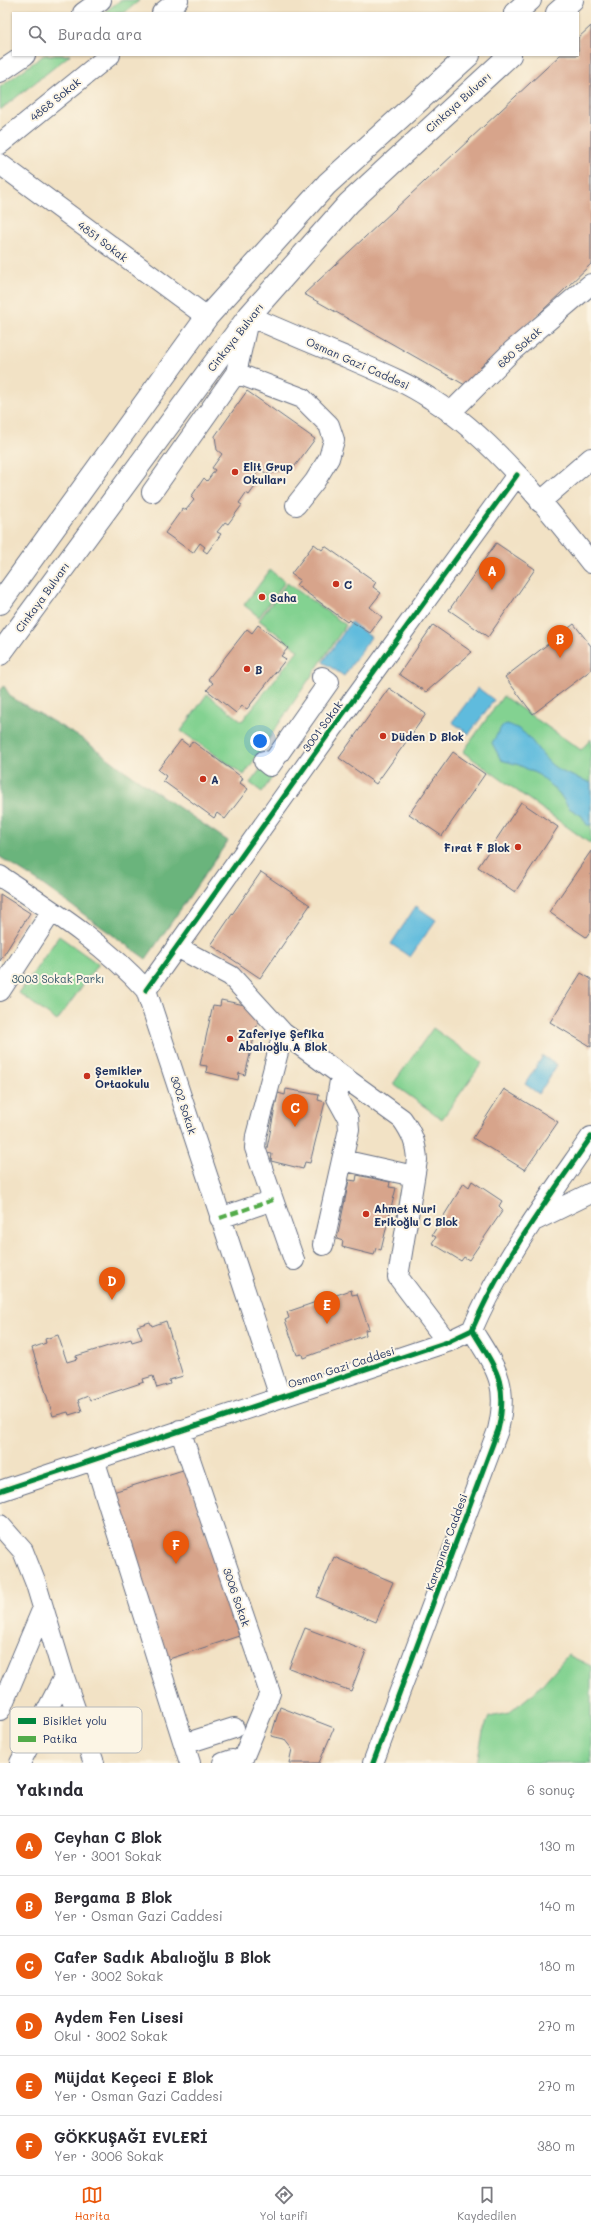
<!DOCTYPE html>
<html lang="tr">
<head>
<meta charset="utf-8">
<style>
	:root { --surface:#fff; --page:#f2f2f3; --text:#2b2b33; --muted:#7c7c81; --line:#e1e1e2; --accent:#ea580c }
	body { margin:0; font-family:Mali,sans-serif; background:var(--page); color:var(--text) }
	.you { position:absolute; left:260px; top:741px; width:14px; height:14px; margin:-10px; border:3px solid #fff; border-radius:50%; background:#1a73e8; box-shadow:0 0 0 6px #1a73e833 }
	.badge { display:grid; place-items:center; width:26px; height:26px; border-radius:50%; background:var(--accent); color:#fff; font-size:13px; font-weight:700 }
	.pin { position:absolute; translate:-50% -33px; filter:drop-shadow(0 1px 2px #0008) }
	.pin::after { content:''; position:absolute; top:21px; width:14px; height:12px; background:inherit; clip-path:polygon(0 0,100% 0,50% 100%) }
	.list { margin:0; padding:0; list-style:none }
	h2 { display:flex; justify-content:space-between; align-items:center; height:52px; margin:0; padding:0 16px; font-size:17px }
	h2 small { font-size:13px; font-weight:400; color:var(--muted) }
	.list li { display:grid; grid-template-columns:26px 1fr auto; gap:12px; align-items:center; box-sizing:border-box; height:60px; padding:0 16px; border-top:1px solid var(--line) }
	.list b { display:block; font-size:15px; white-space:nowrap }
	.list p { margin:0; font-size:13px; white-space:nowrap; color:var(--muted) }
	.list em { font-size:13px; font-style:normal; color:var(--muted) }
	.icon { flex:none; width:22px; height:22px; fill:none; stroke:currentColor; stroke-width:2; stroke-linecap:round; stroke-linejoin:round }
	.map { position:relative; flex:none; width:591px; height:1763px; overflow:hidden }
	.search { position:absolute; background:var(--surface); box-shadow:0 1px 3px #0004; left:12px; right:12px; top:12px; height:44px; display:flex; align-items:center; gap:10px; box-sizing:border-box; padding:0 14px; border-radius:0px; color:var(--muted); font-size:15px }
	.sheet { height:412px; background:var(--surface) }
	nav { display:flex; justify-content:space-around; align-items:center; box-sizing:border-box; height:56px; border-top:1px solid var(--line); background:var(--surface); font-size:11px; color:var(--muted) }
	nav a { display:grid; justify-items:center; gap:2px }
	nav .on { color:var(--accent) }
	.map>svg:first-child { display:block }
	.green { fill:#83d291; stroke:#4f8078 }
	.forest { fill:#6ab47b; stroke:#42726c }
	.water { fill:#5fbbdd; stroke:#3d759e }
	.building { fill:#d7a48b }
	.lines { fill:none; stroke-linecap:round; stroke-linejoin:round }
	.minor-casing { stroke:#666e82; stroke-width:22 }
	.major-casing { stroke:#666e82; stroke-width:24 }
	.minor { stroke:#fff; stroke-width:20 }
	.major { stroke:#fff; stroke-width:22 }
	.quiet { stroke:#52ab49; stroke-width:4; stroke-dasharray:8 4; stroke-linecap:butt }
	.cycleway-casing { stroke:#fcf5e5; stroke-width:8 }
	.cycleway { stroke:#00873e; stroke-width:5 }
	.poi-dot { fill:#c8321e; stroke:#fcf5e5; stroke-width:1.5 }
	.labels { text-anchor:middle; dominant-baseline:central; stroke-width:4; stroke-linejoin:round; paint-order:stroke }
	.street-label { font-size:11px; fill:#1b2f5e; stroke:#fcf5e5 }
	.poi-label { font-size:11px; font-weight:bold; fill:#1b2f5e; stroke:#fcf5e5; text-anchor:start }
	.park-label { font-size:11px; fill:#35586b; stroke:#fcf5e5 }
	.key { fill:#fcf5e5; stroke:#b8babc; stroke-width:1 }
	.key-label { font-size:11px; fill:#1b2f5e }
</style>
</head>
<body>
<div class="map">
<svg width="591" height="1763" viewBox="0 0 591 1763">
	<rect width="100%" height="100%" fill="#fcf5e5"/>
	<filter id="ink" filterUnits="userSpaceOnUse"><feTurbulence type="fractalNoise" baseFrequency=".025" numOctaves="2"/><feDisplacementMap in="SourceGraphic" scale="8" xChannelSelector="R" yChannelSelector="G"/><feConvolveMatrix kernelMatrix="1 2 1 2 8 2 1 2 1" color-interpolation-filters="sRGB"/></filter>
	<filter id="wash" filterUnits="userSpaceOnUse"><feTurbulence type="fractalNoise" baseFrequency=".012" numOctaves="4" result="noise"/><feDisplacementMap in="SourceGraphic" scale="16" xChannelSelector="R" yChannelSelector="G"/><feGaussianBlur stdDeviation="0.9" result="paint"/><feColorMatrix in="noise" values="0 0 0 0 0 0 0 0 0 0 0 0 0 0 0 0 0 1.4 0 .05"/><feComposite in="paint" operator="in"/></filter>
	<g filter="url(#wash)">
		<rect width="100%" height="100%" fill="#f2e2c5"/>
		<path class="green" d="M121,0H140L124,13H103Z
			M44,55H70L0,110V87Z
			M270,570L285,582L259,617L244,605Z
			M287,583L346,625L244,775L181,731L207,694L242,721L298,650L259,620Z
			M503,696L581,750L591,739V844L463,752Z
			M262,767L274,775L262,792L250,783Z
			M59,936L98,964L57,1021L19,993Z
			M433,1028L482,1063L442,1119L393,1084Z
			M568,1655L591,1666V1763H477L483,1731L489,1717L509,1713L537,1690Z"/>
		<path class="forest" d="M4,686L11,697L81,738L124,770L228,841L146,959L36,880L0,857V691Z"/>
		<path class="water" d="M351,622L371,637L344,676L323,662Z
			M478,688L494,700L469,734L452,722Z
			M507,724C531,731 535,750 552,765C564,775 577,777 591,783V825H587L582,816L569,808L559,793L539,775L519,765L501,760L492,743L502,726Z
			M416,906L436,920L410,957L391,944Z
			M543,1056L557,1065L539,1094L525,1084Z"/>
		<g id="blocks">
			<path class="building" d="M591,26V264L465,385L304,294L560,55H578V38Z
				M247,391L315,439L292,470L287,467L283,471L267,474L260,469L254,477L259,481L249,495L246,493L239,503L242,505L228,524L225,522L217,532L221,534L207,553L203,550L205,547L200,543L193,553L165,533L183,508L186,510L194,500L191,497L204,478L207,481L215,470L212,468L222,454L217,450L215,436Z
				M496,543L535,569L488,637L449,610Z
				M314,544L322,550L325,546L376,582L373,587L381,593L370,607L382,617L370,633L349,620L347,622L296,585L300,580L291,574Z
				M574,624L591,646V670L533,714L505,677Z
				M258,625L288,648L281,656L286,659L247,709L242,706L236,713L207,690L213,683L208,679L247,629L252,633Z
				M433,625L472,652L426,692L399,674Z
				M389,688L426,714L376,784L339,758Z
				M181,740L189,746L192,741L243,778L240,783L248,789L225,819L217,813L214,818L163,781L166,776L158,770Z
				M453,752L485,774L442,836L409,814Z
				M521,802L558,827L515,892L478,867Z
				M591,851V930L586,937L549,912Z
				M261,872L310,905L260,978L211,945Z
				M0,894L30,913L0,961Z
				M581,973L591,979V1047L550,1022Z
				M221,1000L254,1007L260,1013L245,1075L239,1073L238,1080L206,1072L207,1066L200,1065L213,1005L220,1006Z
				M286,1089L319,1095L318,1100L325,1102L310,1163L305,1162L303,1169L271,1161L272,1154L266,1153L278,1093L285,1095Z
				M504,1089L558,1122L525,1170L473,1138Z
				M357,1175L390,1182L389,1187L396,1188L381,1250L376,1248L374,1255L342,1247L343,1241L337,1239L349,1180L356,1181Z
				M472,1181L502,1201L499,1206L503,1210L469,1260L464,1257L461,1261L432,1243L436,1237L432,1235L464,1183L469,1187Z
				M351,1290L352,1295L357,1294L369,1329L365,1330L366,1335L303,1358L302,1354L297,1355L285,1320L289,1318L287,1312Z
				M166,1321L183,1376L169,1380L170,1384L157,1388L153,1376L143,1379L144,1382L90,1400L88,1396L78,1400L82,1411L69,1415L68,1412L53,1416L32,1348L46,1343L45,1339L58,1335L67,1362L77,1359L76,1356L131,1339L132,1342L142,1339L137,1326L150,1322L152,1326Z
				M186,1469L239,1636L166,1660L113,1492Z
				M334,1557L393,1582L376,1622L317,1597Z
				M305,1628L366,1651L351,1691L289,1668Z
				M280,1707L334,1728L319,1763H289L292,1749L284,1739L271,1736Z"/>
		</g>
	</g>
	<g filter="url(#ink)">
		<use href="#blocks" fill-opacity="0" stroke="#666e82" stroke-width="1"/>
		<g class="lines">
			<g class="minor-casing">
				<path id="minor" d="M83,13L101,0
					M162,13L178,0
					M0,72L25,55
					M0,144L110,55
					M0,164L207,317
					M236,373L302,398L329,425L334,440L329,458L315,481L296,505
					M450,413L512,351L591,284
					M152,492L236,373L249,316C281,330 314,344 346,357C375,370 404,381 431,399C491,437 547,507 591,563
					M540,502L591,458
					M264,761L270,766L329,682L322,677
					M0,876C51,910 105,944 146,990L280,1397
					M177,947L231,976L283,1033L402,1119C412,1133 416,1143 417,1160L398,1277L447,1342
					M146,990L330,732L517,475
					M0,991L52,911
					M283,1033L256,1136L255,1148L294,1260
					M342,1160L414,1176
					M220,1218L273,1200
					M534,1221L591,1193
					M323,1245L349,1129L348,1118L337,1098L341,1075
					M180,1430L270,1693L241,1763
					M94,1459L190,1763
					M0,1491L447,1342L472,1330C502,1260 548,1199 591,1137
					M0,1525L23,1551L36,1584L64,1677L20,1763
					M64,1677L94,1763
					M0,1710L43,1608
					M184,1744L234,1728
					M223,1763L232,1760
					M373,1763L498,1430C509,1383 496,1369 472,1330"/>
			</g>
			<g class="major-casing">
				<path id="major" d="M515,13L530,0
					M557,13L572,0
					M0,603L207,317L327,184L469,55
					M0,654L249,316L349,203L510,55"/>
			</g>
			<use href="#minor" class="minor"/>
			<use href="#major" class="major"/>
			<path class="quiet" d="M220,1218L273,1200"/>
			<g class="cycleway-casing">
				<path id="cycleway" d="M146,990L330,732L517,475
					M0,1491L447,1342L472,1330C502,1260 548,1199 591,1137
					M373,1763L498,1430C509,1383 496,1369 472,1330"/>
			</g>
			<use href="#cycleway" class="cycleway"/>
		</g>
	</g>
	<g class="poi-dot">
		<circle cx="235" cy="472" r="4"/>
		<circle cx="336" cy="584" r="4"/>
		<circle cx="262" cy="597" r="4"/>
		<circle cx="247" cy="669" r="4"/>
		<circle cx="383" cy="736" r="4"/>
		<circle cx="203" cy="779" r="4"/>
		<circle cx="518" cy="847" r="4"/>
		<circle cx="230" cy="1039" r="4"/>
		<circle cx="87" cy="1076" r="4"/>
		<circle cx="366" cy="1214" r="4"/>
	</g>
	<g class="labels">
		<g class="street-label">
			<text transform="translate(55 99) rotate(-39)">4868 Sokak</text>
			<text transform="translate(458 102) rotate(-42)">Cinkaya Bulvarı</text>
			<text transform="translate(103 241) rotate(37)">4851 Sokak</text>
			<text transform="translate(235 337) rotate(-52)">Cinkaya Bulvarı</text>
			<text transform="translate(519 347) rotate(-42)">680 Sokak</text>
			<text transform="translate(358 363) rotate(24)">Osman Gazi Caddesi</text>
			<text transform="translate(42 597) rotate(-54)">Cinkaya Bulvarı</text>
			<text transform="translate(322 726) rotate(-54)">3001 Sokak</text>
			<text transform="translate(184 1105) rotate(72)">3002 Sokak</text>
			<text transform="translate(341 1367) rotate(-18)">Osman Gazi Caddesi</text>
			<text transform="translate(446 1542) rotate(-70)">Karapınar Caddesi</text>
			<text transform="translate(237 1597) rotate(71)">3006 Sokak</text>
		</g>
		<g class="poi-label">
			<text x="243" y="466">Elit Grup<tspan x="243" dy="13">Okulları</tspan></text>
			<text x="344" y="584">C</text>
			<text x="270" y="597">Saha</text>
			<text x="255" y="669">B</text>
			<text x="391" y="736">Düden D Blok</text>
			<text x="211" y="779">A</text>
			<text x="510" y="847" text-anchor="end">Fırat F Blok</text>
			<text x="238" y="1033">Zaferiye Şefika<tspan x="238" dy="13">Abalıoğlu A Blok</tspan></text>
			<text x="95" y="1070">Şemikler<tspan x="95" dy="13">Ortaokulu</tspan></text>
			<text x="374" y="1208">Ahmet Nuri<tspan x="374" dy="13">Erikoğlu C Blok</tspan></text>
		</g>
		<g class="park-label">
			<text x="58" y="978">3003 Sokak Parkı</text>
		</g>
	</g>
	<rect x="10" y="1707" width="132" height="46" rx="6" class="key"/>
	<rect x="18" y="1718" width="18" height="6" fill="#00873e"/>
	<rect x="18" y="1736" width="18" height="6" fill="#52ab49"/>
	<g class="key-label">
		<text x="43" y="1725">Bisiklet yolu</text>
		<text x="43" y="1743">Patika</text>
	</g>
</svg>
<div class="you"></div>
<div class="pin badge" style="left:492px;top:590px">A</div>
<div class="pin badge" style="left:560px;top:658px">B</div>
<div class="pin badge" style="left:295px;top:1127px">C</div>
<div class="pin badge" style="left:112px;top:1300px">D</div>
<div class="pin badge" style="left:327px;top:1324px">E</div>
<div class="pin badge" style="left:176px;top:1564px">F</div>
<div class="search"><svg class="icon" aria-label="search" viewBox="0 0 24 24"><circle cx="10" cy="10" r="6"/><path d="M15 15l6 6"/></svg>Burada ara</div>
</div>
<section class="sheet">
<h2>Yakında<small>6 sonuç</small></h2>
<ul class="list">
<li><span class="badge">A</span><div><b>Ceyhan C Blok</b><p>Yer · 3001 Sokak</p></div><em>130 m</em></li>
<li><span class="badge">B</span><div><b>Bergama B Blok</b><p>Yer · Osman Gazi Caddesi</p></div><em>140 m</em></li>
<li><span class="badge">C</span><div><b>Cafer Sadık Abalıoğlu B Blok</b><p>Yer · 3002 Sokak</p></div><em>180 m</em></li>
<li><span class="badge">D</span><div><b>Aydem Fen Lisesi</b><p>Okul · 3002 Sokak</p></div><em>270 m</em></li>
<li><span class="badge">E</span><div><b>Müjdat Keçeci E Blok</b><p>Yer · Osman Gazi Caddesi</p></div><em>270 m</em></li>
<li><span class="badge">F</span><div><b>GÖKKUŞAĞI EVLERİ</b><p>Yer · 3006 Sokak</p></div><em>380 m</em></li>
</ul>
</section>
<nav>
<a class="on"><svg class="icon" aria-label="map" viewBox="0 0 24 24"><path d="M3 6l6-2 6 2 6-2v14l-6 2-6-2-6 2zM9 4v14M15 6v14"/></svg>Harita</a>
<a><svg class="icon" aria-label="directions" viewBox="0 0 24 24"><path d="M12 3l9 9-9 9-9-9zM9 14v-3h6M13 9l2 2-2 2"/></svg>Yol tarifi</a>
<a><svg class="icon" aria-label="saved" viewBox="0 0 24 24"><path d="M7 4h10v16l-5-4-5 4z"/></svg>Kaydedilen</a>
</nav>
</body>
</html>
